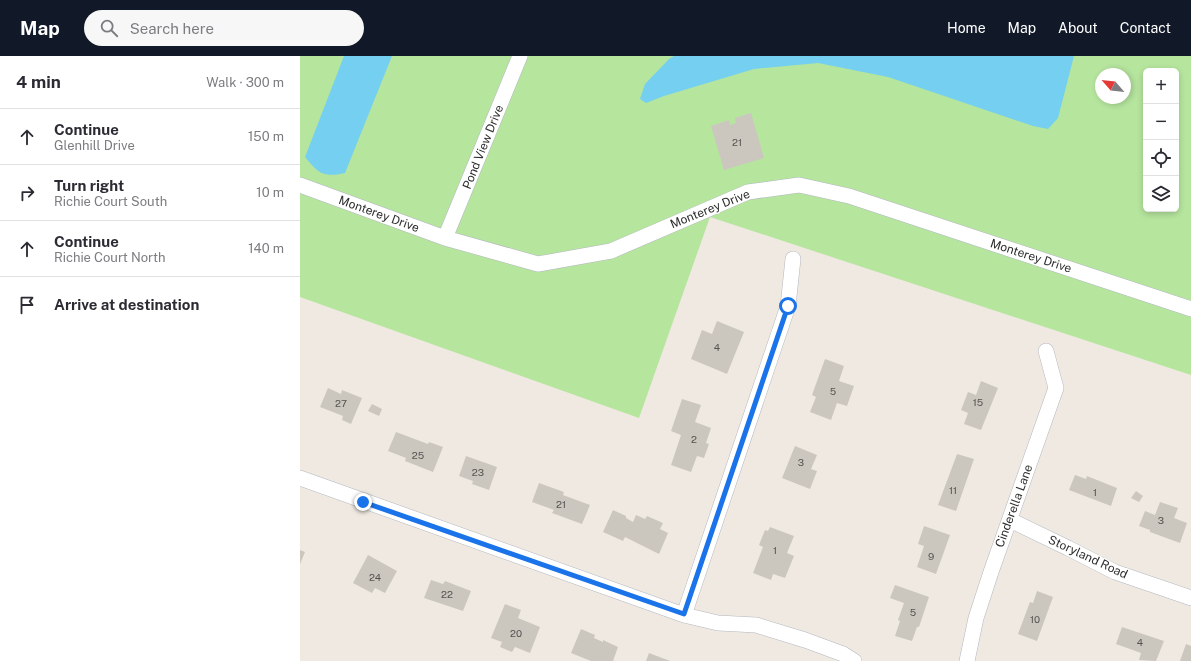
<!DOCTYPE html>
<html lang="en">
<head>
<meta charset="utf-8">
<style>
	:root { --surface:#fff; --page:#f7f7f7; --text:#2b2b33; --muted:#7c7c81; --line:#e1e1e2; --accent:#111827 }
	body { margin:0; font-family:"Public Sans",sans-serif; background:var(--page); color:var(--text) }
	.controls { position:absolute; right:12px; top:12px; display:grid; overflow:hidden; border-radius:6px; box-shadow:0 2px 6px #0003 }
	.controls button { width:36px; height:36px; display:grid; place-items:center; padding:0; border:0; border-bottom:1px solid var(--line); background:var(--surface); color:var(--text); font:20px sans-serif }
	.compass { position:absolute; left:795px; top:12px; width:36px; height:36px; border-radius:50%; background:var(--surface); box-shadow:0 2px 6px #0003; rotate:298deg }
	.stop { position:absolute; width:12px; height:12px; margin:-9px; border:3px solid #1a73e8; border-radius:50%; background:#fff }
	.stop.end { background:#1a73e8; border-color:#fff; box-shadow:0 1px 4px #0008 }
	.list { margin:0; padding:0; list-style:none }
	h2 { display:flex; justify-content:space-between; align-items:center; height:52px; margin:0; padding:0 16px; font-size:17px }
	h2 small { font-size:13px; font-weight:400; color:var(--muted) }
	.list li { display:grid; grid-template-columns:26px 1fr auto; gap:12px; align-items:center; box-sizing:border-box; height:56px; padding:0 16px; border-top:1px solid var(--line) }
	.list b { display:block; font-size:15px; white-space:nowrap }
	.list p { margin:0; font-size:13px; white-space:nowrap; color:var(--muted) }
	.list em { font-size:13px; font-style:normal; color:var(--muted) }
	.icon { flex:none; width:22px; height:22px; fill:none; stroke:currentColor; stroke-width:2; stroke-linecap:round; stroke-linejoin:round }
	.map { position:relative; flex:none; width:891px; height:605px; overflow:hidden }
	header { display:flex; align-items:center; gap:24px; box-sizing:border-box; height:56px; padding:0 20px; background:var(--accent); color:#fff }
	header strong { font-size:19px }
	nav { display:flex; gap:22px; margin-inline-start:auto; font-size:14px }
	.search { width:280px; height:36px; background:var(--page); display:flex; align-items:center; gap:10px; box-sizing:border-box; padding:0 14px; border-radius:22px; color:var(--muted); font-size:15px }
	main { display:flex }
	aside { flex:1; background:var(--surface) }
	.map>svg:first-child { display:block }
	.green { fill:#b6e59e; fill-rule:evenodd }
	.water { fill:#75cff0 }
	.building { fill:#cbc7bf }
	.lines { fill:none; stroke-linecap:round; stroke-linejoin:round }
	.minor-casing { stroke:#b4b7c1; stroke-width:16 }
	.minor { stroke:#fff; stroke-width:15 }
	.route { stroke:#1a73e8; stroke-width:5 }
	.labels { text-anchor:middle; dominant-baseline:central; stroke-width:3; stroke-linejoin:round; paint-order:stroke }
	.number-label { font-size:10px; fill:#555452 }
	.street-label { font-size:12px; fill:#2e2e2e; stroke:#fff }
</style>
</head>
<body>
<header>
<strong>Map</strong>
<div class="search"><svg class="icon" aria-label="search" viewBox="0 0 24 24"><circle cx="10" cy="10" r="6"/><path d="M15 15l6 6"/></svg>Search here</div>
<nav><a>Home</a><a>Map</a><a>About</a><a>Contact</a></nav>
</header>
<main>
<aside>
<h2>4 min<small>Walk · 300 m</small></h2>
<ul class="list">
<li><svg class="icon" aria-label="ahead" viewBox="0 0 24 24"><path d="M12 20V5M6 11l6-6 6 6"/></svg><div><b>Continue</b><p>Glenhill Drive</p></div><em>150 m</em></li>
<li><svg class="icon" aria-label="right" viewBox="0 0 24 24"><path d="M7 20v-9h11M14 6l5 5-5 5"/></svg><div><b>Turn right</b><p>Richie Court South</p></div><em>10 m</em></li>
<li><svg class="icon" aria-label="ahead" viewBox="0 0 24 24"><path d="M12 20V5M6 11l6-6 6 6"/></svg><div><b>Continue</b><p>Richie Court North</p></div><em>140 m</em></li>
<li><svg class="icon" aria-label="arrive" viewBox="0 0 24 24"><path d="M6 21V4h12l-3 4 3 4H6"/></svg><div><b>Arrive at destination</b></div></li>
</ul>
</aside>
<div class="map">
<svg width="891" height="605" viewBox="0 0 891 605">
	<rect width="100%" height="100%" fill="#efe9e1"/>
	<path class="green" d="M0,0H891V319L410,161L339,362L0,241ZM846,15H876V153H846ZM801,18H825V42H801Z"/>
	<path class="water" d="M44,0H92L45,117C23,122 18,117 5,101Z
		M374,0H774L758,62L748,73L733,70L588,21L518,7L454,13L364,40L346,47L340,43L345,28L369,3Z"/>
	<path class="building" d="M451,57L464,102L424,114L411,70L429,64L430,69L436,67L435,62Z
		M417,265L444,276L427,318L391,303L402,274L412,278Z
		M525,303L544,310L539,325L554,330L547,350L537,347L531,364L510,356L516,341L512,339Z
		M681,325L698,332L681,374L664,368L668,357L661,354L668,336L676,339Z
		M28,332L41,338L42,334L62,342L51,368L42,364L43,360L20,351Z
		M382,343L401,349L395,366L411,372L406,387L409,388L404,402L397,400L391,416L371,409L381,379L371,375Z
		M72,348L82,353L79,360L68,355Z
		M96,376L128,388L129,386L143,391L133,416L105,405L106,402L88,395Z
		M495,390L517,399L511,413L517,415L510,433L482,422Z
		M657,398L674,403L656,455L638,449Z
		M166,400L197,411L189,434L172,428L173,425L159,420Z
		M775,419L786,423L787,420L817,432L811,450L769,434Z
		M239,427L264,436L263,439L290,449L282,468L252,457L254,454L232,446Z
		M836,435L843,440L839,446L831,442Z
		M860,446L878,452L874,462L887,467L880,487L850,476V474L839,470L845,455L855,459Z
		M313,454L326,460V462L333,466L336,459L345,463L347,460L363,467L360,473L368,477L359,498L325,481L323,485L303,476Z
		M624,470L650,479L636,518L617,511L624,490L618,488Z
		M470,471L494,480L487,497L494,500L485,522L473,518L471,524L453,517L463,491L459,489L465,474L468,475Z
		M0,494L5,496L0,508Z
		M68,499L97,515L85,537L75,532L72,537L53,527Z
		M131,524L143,528L145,525L171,535L163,555L124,542Z
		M595,529L629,541L619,571H617L612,585L595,580L600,565L598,564L604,547L590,542Z
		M737,535L753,541L737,585L718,578L730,546L733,547Z
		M205,548L221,554L218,562L240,571L230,597L215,591L212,596L200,591L202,586L191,582Z
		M822,571L864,585L856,605L839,604L841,597L816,588Z
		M281,573L295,579L294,582L303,586V584L318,591L313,605H291L271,597Z
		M886,588L891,590V605H880Z
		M349,597L370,605H346Z"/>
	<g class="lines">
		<g class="minor-casing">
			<path id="minor" d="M0,129L145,182L238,208L311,195L448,136L499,129L549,140L891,253
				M145,182L220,0
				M0,422L384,559L418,567L456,569L505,584L543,598L554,605
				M710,464L768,492L815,516L891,542
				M384,559L488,250L493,203
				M667,605L676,562L691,516L756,332L746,295"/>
		</g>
		<use href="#minor" class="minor"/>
	</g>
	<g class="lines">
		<path class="route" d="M63,446L384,558L488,250"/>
	</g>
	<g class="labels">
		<g class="number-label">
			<text x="437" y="86">21</text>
			<text x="417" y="291">4</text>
			<text x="533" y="335">5</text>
			<text x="678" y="346">15</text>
			<text x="41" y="347">27</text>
			<text x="394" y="383">2</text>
			<text x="118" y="399">25</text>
			<text x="501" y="406">3</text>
			<text x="178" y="416">23</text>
			<text x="653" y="434">11</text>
			<text x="795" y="436">1</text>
			<text x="261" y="448">21</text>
			<text x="861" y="464">3</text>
			<text x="475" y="494">1</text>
			<text x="631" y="500">9</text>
			<text x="75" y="521">24</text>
			<text x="147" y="538">22</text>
			<text x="613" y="556">5</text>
			<text x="735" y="563">10</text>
			<text x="216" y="577">20</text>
			<text x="840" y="586">4</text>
		</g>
		<g class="street-label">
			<text transform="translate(183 91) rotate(-68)">Pond View Drive</text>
			<text transform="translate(410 153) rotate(-22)">Monterey Drive</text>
			<text transform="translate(79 158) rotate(20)">Monterey Drive</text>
			<text transform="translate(731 200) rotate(18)">Monterey Drive</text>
			<text transform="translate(714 450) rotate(-70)">Cinderella Lane</text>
			<text transform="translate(788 501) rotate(25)">Storyland Road</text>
		</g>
	</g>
</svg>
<div class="controls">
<button>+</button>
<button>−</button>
<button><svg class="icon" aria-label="locate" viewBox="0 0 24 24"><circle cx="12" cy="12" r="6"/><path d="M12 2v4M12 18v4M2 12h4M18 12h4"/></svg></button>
<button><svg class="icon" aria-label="layers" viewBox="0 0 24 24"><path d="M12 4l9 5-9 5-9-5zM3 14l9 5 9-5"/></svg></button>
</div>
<svg class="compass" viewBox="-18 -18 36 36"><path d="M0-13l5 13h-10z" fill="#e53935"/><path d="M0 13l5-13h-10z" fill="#7c7c81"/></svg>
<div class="stop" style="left:488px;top:250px"></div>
<div class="stop end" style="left:63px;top:446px"></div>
</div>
</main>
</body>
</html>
